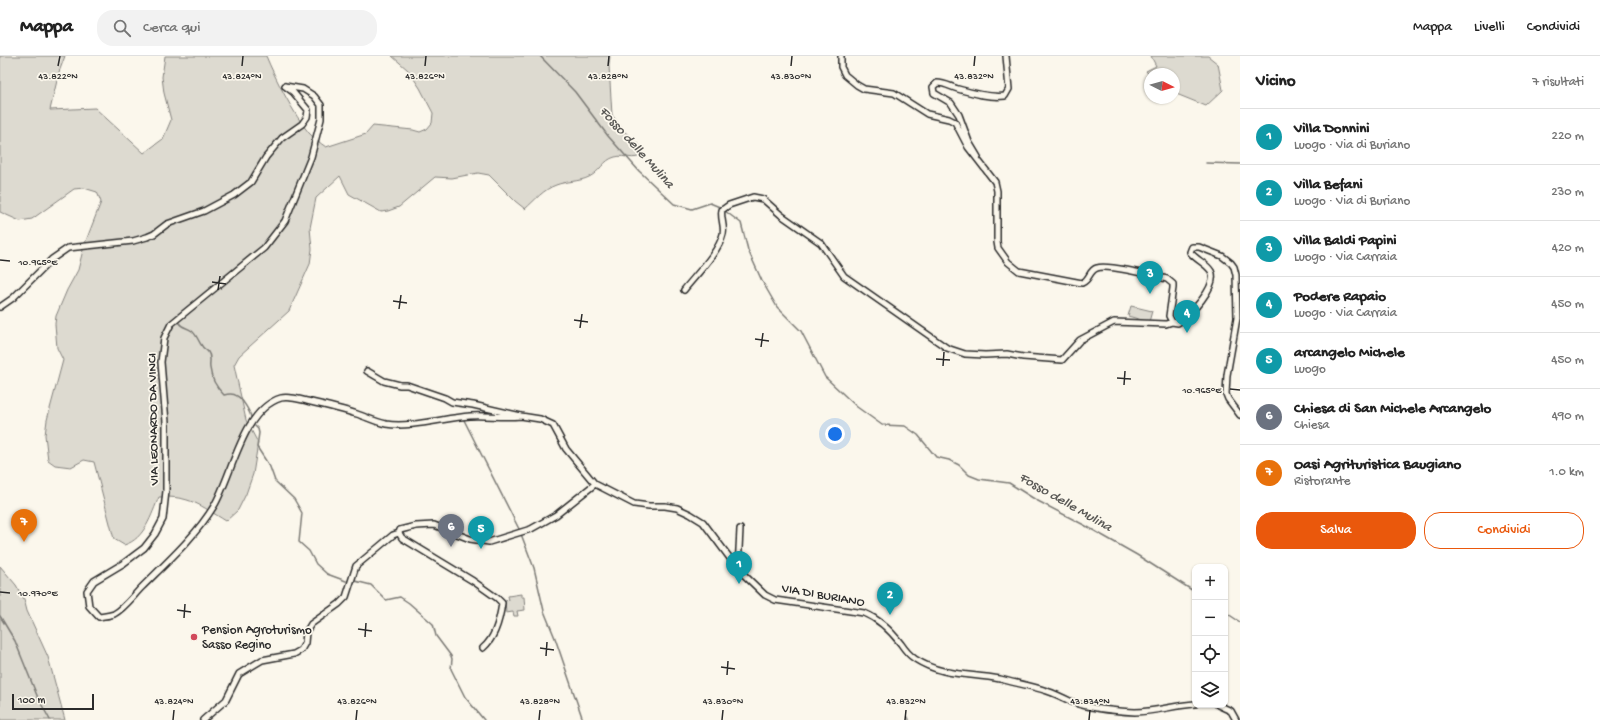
<!DOCTYPE html>
<html lang="it">
<head>
<meta charset="utf-8">
<style>
	:root { --surface:#fff; --page:#f2f2f2; --text:#222; --muted:#767676; --line:#e0e0e0; --accent:#ea580c }
	body { margin:0; font-family:"Gochi Hand",sans-serif; background:var(--page); color:var(--text) }
	.controls { position:absolute; right:12px; bottom:12px; display:grid; overflow:hidden; border-radius:8px; box-shadow:0 1px 3px #0004 }
	.controls button { width:36px; height:36px; display:grid; place-items:center; padding:0; border:0; border-bottom:1px solid var(--line); background:var(--surface); color:var(--text); font:20px sans-serif }
	.compass { position:absolute; left:1144px; top:12px; width:36px; height:36px; border-radius:50%; background:var(--surface); box-shadow:0 1px 3px #0004; rotate:96deg }
	.scale { position:absolute; left:12px; bottom:10px; width:82px; box-sizing:border-box; padding-left:4px; border:2px solid #2b2b2b; border-top:0; font-size:11px; line-height:14px; white-space:nowrap; color:#2b2b2b; -webkit-text-stroke:3px #fbf7ec; paint-order:stroke }
	.you { position:absolute; left:835px; top:378px; width:14px; height:14px; margin:-10px; border:3px solid #fff; border-radius:50%; background:#1a73e8; box-shadow:0 0 0 6px #1a73e833 }
	.badge { display:grid; place-items:center; width:26px; height:26px; border-radius:50%; background:var(--accent); color:#fff; font-size:13px; font-weight:700 }
	.pin { position:absolute; translate:-50% -33px; filter:drop-shadow(0 1px 2px #0008) }
	.pin::after { content:''; position:absolute; top:21px; width:14px; height:12px; background:inherit; clip-path:polygon(0 0,100% 0,50% 100%) }
	.list { margin:0; padding:0; list-style:none }
	h2 { display:flex; justify-content:space-between; align-items:center; height:52px; margin:0; padding:0 16px; font-size:17px }
	h2 small { font-size:13px; font-weight:400; color:var(--muted) }
	.list li { display:grid; grid-template-columns:26px 1fr auto; gap:12px; align-items:center; box-sizing:border-box; height:56px; padding:0 16px; border-top:1px solid var(--line) }
	.list b { display:block; font-size:15px; white-space:nowrap }
	.list p { margin:0; font-size:13px; white-space:nowrap; color:var(--muted) }
	.list em { font-size:13px; font-style:normal; color:var(--muted) }
	.actions { display:flex; gap:8px; padding:12px 16px }
	.actions a { flex:1; padding:9px 0; border:1px solid var(--accent); border-radius:16px; text-align:center; font-size:14px; color:var(--accent) }
	.actions .main { background:var(--accent); color:#fff }
	.icon { flex:none; width:22px; height:22px; fill:none; stroke:currentColor; stroke-width:2; stroke-linecap:round; stroke-linejoin:round }
	.map { position:relative; flex:none; width:1240px; height:664px; overflow:hidden }
	header { display:flex; align-items:center; gap:24px; box-sizing:border-box; height:56px; padding:0 20px; background:var(--surface); border-bottom:1px solid var(--line) }
	header strong { font-size:19px }
	nav { display:flex; gap:22px; margin-inline-start:auto; font-size:14px }
	.search { width:280px; height:36px; background:var(--page); display:flex; align-items:center; gap:10px; box-sizing:border-box; padding:0 14px; border-radius:16px; color:var(--muted); font-size:15px }
	main { display:flex }
	aside { flex:1; background:var(--surface) }
	.map>svg:first-child { display:block }
	.green { fill:#dddad0; stroke:#84827e }
	.lines { fill:none; stroke-linecap:round; stroke-linejoin:round }
	.stream { stroke:#7b7a75; stroke-width:1.5 }
	.street-casing { stroke:#2b2b2b; stroke-width:8 }
	.street { stroke:#fbf7ec; stroke-width:5 }
	.ticks { fill:none; stroke:#2b2b2b; stroke-width:1.5 }
	.poi-dot { fill:#d1495b; stroke:#fbf7ec; stroke-width:1.5 }
	.labels { text-anchor:middle; dominant-baseline:central; stroke-width:3.5; stroke-linejoin:round; paint-order:stroke }
	.street-label { font-size:13px; fill:#2b2b2b; stroke:#fbf7ec }
	.poi-label { font-size:13px; fill:#2b2b2b; stroke:#fbf7ec; text-anchor:start }
	.water-label { font-size:14px; font-style:italic; fill:#5a5956; stroke:#fbf7ec }
	.ticks-label { font-size:10px; text-anchor:middle; fill:#2b2b2b; stroke:#fbf7ec; stroke-width:3.5; stroke-linejoin:round; paint-order:stroke }
</style>
</head>
<body>
<header>
<strong>Mappa</strong>
<div class="search"><svg class="icon" aria-label="search" viewBox="0 0 24 24"><circle cx="10" cy="10" r="6"/><path d="M15 15l6 6"/></svg>Cerca qui</div>
<nav><a>Mappa</a><a>Livelli</a><a>Condividi</a></nav>
</header>
<main>
<div class="map">
<svg width="1240" height="664" viewBox="0 0 1240 664">
	<rect width="100%" height="100%" fill="#fbf7ec"/>
	<filter id="ink" filterUnits="userSpaceOnUse"><feTurbulence type="fractalNoise" baseFrequency=".025" numOctaves="2"/><feDisplacementMap in="SourceGraphic" scale="8" xChannelSelector="R" yChannelSelector="G"/><feConvolveMatrix kernelMatrix="1 2 1 2 8 2 1 2 1" color-interpolation-filters="sRGB"/></filter>
	<g filter="url(#ink)">
		<path class="green" d="M0,0H65L59,16L50,54L95,52L144,97L163,83L171,64L164,37L162,21L165,0H266C275,22 294,59 309,77C314,82 320,87 326,91L366,78L373,70L413,74L420,76L427,73L432,67L433,57L420,32L408,14L392,0H610L609,10L612,59L623,74L640,90L644,98C632,106 626,98 615,101C603,104 600,116 589,121C579,126 566,125 556,129C544,133 534,145 525,153L515,145L489,119L478,117L452,122L435,121L399,151L388,155L381,156L349,138L340,120L316,142L310,172L312,193L310,208L289,255L239,300L234,309L239,332L246,364L258,387L253,418L246,438L238,454L226,465C200,449 190,440 159,441C151,459 145,483 124,489L114,483L94,406L84,404L71,411L55,409L48,404L45,379L47,364L63,304L57,292L55,268L56,260L67,234L78,214L84,190L101,146L97,136L84,132L74,133L32,163L20,165L0,156Z
			M1151,0H1208L1218,8L1223,34L1206,50L1174,37V18H1150V20L1146,15L1156,10Z
			M1131,250L1152,255L1149,266L1128,260Z
			M0,510L16,529L24,543L27,555L48,601L65,664H0Z
			M521,538V541H524L525,554L517,555L518,560H514L513,556L506,557L505,545L509,544L508,540Z"/>
		<g class="lines">
			<path class="stream" d="M540,0L575,36L608,80L639,115L674,148L692,153L710,147L722,152
				M1206,107L1240,108
				M725,155L741,167L748,194L762,225L777,251L801,275L825,321L857,351L882,369L905,370L918,379L936,401L949,404L959,409L969,419L979,423L1009,427L1036,444L1084,469L1137,499L1195,536
				M179,267C182,272 187,271 192,275C197,279 198,285 202,290C203,293 207,294 208,296C212,301 209,306 210,312C211,322 216,331 224,339C228,338 233,337 237,340C242,342 250,356 251,361
				M464,364L520,475
				M255,370L258,373L259,377L257,391L270,411L275,425L294,443L302,457L299,486L309,495L316,508L327,518L346,525
				M521,478L534,512L544,555L555,582L583,664
				M355,525L371,529L386,544L400,541L409,547L433,568L436,580L451,600L452,603L451,613L465,641L484,664
				M1225,556L1240,566
				M0,560L15,585L38,642L50,664
				M908,661L909,664"/>
			<g class="street-casing">
				<path id="street" d="M841,0V11L845,19L857,29L864,33L894,37L927,58L949,63L955,66L968,91L995,126L997,135V186L998,192L1008,206L1019,215L1082,227C1090,224 1089,214 1097,212C1107,208 1155,220 1167,223L1173,228V232L1169,260L1172,266L1178,267C1189,260 1219,230 1211,215C1206,207 1196,204 1190,196L1192,191H1199L1222,200L1231,207L1234,211L1236,219L1237,262L1227,319L1226,338L1228,343L1240,359
					M285,30L303,33L314,40L321,49V63L311,101L285,165L264,192L171,268L164,282L161,306L166,366V435L163,463L155,478L144,492L124,507L94,525L87,535L89,550L99,561C103,560 109,560 114,558C125,552 133,540 142,531C167,506 196,480 214,450C233,418 242,354 281,342C288,340 299,343 307,345C324,349 341,353 357,358C366,361 376,366 386,368C410,372 444,362 470,360C487,359 503,362 521,360
					M978,101L969,86L959,59L951,47L934,37L933,31L937,27C945,27 951,31 958,33C972,37 990,42 1005,40L1009,33L1006,0
					M684,234C695,220 719,196 723,178C725,170 720,162 722,154L729,149L753,141L763,143L781,159L821,187L844,220L947,292L965,298L985,299L1007,298L1023,301L1062,304L1080,284L1114,266L1166,268L1172,266
					M0,251L13,242L52,203L68,192L133,185L147,181L154,178L167,168L204,155L234,139L251,126L266,101L282,82L302,68L307,61L308,54L293,36L285,30
					M367,315L384,325L400,329H407L445,342L452,346L473,349L521,360L540,363L553,369L566,393L595,428L634,448L649,450H665L677,452L690,458L703,466L738,513L765,539L775,544L864,557C879,563 891,575 901,588C905,594 909,599 915,603C943,621 970,617 1000,623C1015,627 1032,630 1047,635C1056,638 1064,642 1072,646C1092,653 1114,655 1135,656C1155,656 1175,649 1195,648
					M399,477L400,474L416,470L434,469L470,483L489,486L531,473L556,459L595,428
					M399,477L402,482L473,525L497,542L502,547C500,562 495,582 483,592
					M738,513L740,473
					M1218,649L1231,655L1236,664
					M203,664L226,644L239,618L262,604L294,598L301,594L305,587L306,576L311,568L339,548L346,541L356,510L393,479L399,477"/>
			</g>
			<use href="#street" class="street"/>
		</g>
	</g>
	<path class="ticks" d="M58,10L60,0M242,10L243,0M425,10L426,0M608,10L609,0M791,10L792,0M974,10L975,0M0,204L10,205M212,226L226,228M218,234L220,220M393,245L407,247M399,253L401,239M574,264L588,266M580,272L582,258M755,283L769,285M761,291L763,277M936,303L950,304M943,310L944,296M1117,322L1131,323M1124,329L1125,315M1230,333L1240,334M0,536L10,537M177,554L191,556M184,562L185,548M358,573L372,575M365,581L366,567M540,592L554,594M546,600L547,586M721,611L735,613M727,619L728,605M173,664L174,654M356,664L357,654M539,664L540,654M722,664L723,654M905,664L906,654M1089,664L1090,654"/>
	<circle class="poi-dot" cx="194" cy="581" r="4"/>
	<g class="labels">
		<g class="street-label">
			<text transform="translate(154 363) rotate(-91)">VIA LEONARDO DA VINCI</text>
			<text transform="translate(823 540) rotate(10)">VIA DI BURIANO</text>
		</g>
		<g class="poi-label">
			<text x="202" y="574">Pension Agroturismo<tspan x="202" dy="15">Sasso Regino</tspan></text>
		</g>
		<g class="water-label">
			<text transform="translate(636 92) rotate(48)">Fosso delle Mulina</text>
			<text transform="translate(1065 447) rotate(30)">Fosso delle Mulina</text>
		</g>
	</g>
	<g class="ticks-label">
		<text x="58" y="23">43.822°N</text>
		<text x="242" y="23">43.824°N</text>
		<text x="425" y="23">43.826°N</text>
		<text x="608" y="23">43.828°N</text>
		<text x="791" y="23">43.830°N</text>
		<text x="974" y="23">43.832°N</text>
		<text x="38" y="209">10.965°E</text>
		<text x="1202" y="337">10.965°E</text>
		<text x="38" y="540">10.970°E</text>
		<text x="174" y="648">43.824°N</text>
		<text x="357" y="648">43.826°N</text>
		<text x="540" y="648">43.828°N</text>
		<text x="723" y="648">43.830°N</text>
		<text x="906" y="648">43.832°N</text>
		<text x="1090" y="648">43.834°N</text>
	</g>
</svg>
<div class="controls">
<button>+</button>
<button>−</button>
<button><svg class="icon" aria-label="locate" viewBox="0 0 24 24"><circle cx="12" cy="12" r="6"/><path d="M12 2v4M12 18v4M2 12h4M18 12h4"/></svg></button>
<button><svg class="icon" aria-label="layers" viewBox="0 0 24 24"><path d="M12 4l9 5-9 5-9-5zM3 14l9 5 9-5"/></svg></button>
</div>
<svg class="compass" viewBox="-18 -18 36 36"><path d="M0-13l5 13h-10z" fill="#e53935"/><path d="M0 13l5-13h-10z" fill="#767676"/></svg>
<div class="scale">100 m</div>
<div class="you"></div>
<div class="pin badge" style="left:739px;top:528px;background:#0f9aa8">1</div>
<div class="pin badge" style="left:890px;top:559px;background:#0f9aa8">2</div>
<div class="pin badge" style="left:1150px;top:238px;background:#0f9aa8">3</div>
<div class="pin badge" style="left:1187px;top:277px;background:#0f9aa8">4</div>
<div class="pin badge" style="left:481px;top:493px;background:#0f9aa8">5</div>
<div class="pin badge" style="left:451px;top:491px;background:#6b7280">6</div>
<div class="pin badge" style="left:24px;top:486px;background:#e8710a">7</div>
</div>
<aside>
<h2>Vicino<small>7 risultati</small></h2>
<ul class="list">
<li><span class="badge" style="background:#0f9aa8">1</span><div><b>Villa Donnini</b><p>Luogo · Via di Buriano</p></div><em>220 m</em></li>
<li><span class="badge" style="background:#0f9aa8">2</span><div><b>Villa Befani</b><p>Luogo · Via di Buriano</p></div><em>230 m</em></li>
<li><span class="badge" style="background:#0f9aa8">3</span><div><b>Villa Baldi Papini</b><p>Luogo · Via Carraia</p></div><em>420 m</em></li>
<li><span class="badge" style="background:#0f9aa8">4</span><div><b>Podere Rapaio</b><p>Luogo · Via Carraia</p></div><em>450 m</em></li>
<li><span class="badge" style="background:#0f9aa8">5</span><div><b>arcangelo Michele</b><p>Luogo</p></div><em>450 m</em></li>
<li><span class="badge" style="background:#6b7280">6</span><div><b>Chiesa di San Michele Arcangelo</b><p>Chiesa</p></div><em>490 m</em></li>
<li><span class="badge" style="background:#e8710a">7</span><div><b>Oasi Agrituristica Baugiano</b><p>Ristorante</p></div><em>1.0 km</em></li>
</ul>
<div class="actions"><a class="main">Salva</a><a>Condividi</a></div>
</aside>
</main>
</body>
</html>
